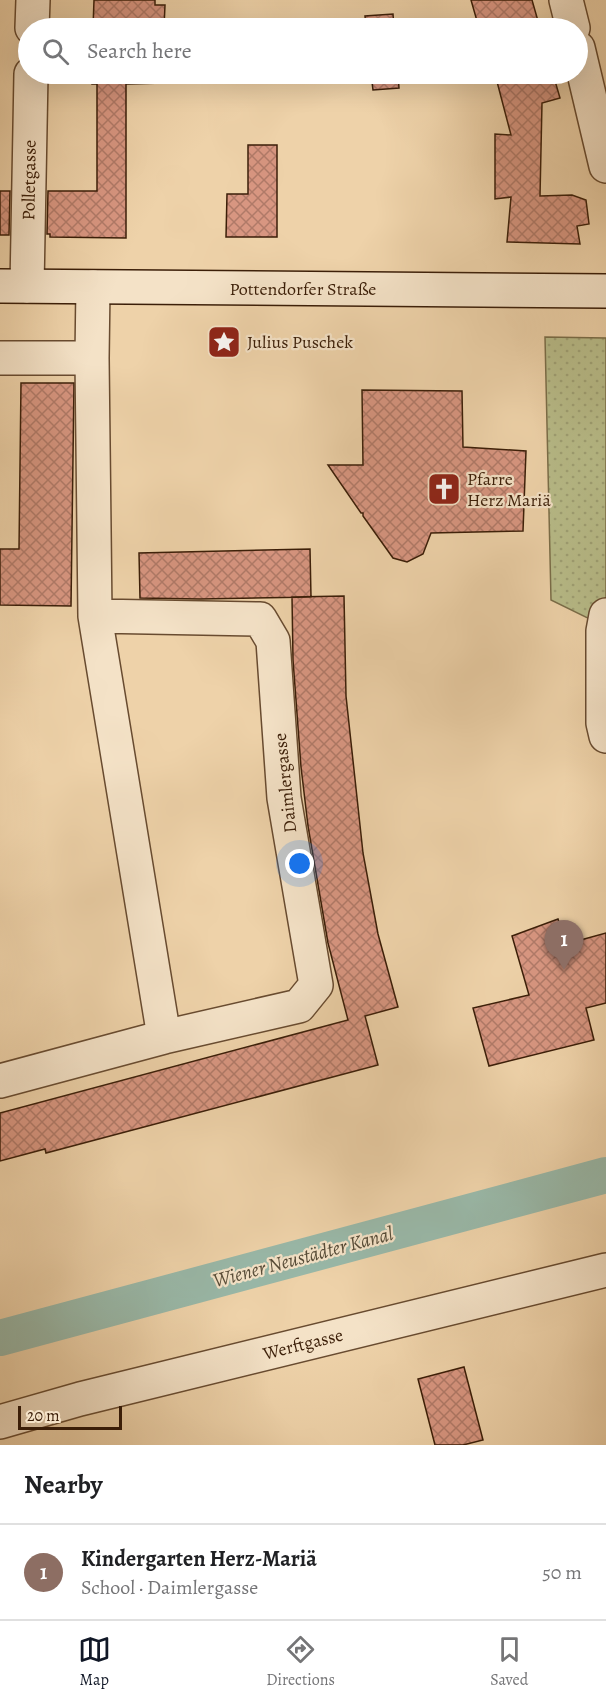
<!DOCTYPE html>
<html lang="en">
<head>
<meta charset="utf-8">
<style>
	:root { --surface:#fff; --page:#f2f2f2; --text:#202124; --muted:#757577; --line:#e0e0e0; --accent:#111827 }
	body { margin:0; font-family:Alegreya,serif; background:var(--page); color:var(--text) }
	.scale { position:absolute; left:18px; bottom:15px; width:104px; box-sizing:border-box; padding-left:6px; border:3px solid #3b1e08; border-top:0; font-size:16px; line-height:21px; white-space:nowrap; color:#3b1e08; -webkit-text-stroke:4px #f4e2c7; paint-order:stroke }
	.you { position:absolute; left:300px; top:864px; width:21px; height:21px; margin:-15px; border:4px solid #fff; border-radius:50%; background:#1a73e8; box-shadow:0 0 0 9px #1a73e833 }
	.badge { display:grid; place-items:center; width:39px; height:39px; border-radius:50%; background:var(--accent); color:#fff; font-size:20px; font-weight:700 }
	.pin { position:absolute; translate:-50% -50px; filter:drop-shadow(0 2px 3px #0008) }
	.pin::after { content:''; position:absolute; top:32px; width:21px; height:18px; background:inherit; clip-path:polygon(0 0,100% 0,50% 100%) }
	.list { margin:0; padding:0; list-style:none }
	h2 { display:flex; justify-content:space-between; align-items:center; height:78px; margin:0; padding:0 24px; font-size:26px }
	h2 small { font-size:20px; font-weight:400; color:var(--muted) }
	.list li { display:grid; grid-template-columns:39px 1fr auto; gap:18px; align-items:center; box-sizing:border-box; height:96px; padding:0 24px; border-top:2px solid var(--line) }
	.list b { display:block; font-size:22px; white-space:nowrap }
	.list p { margin:0; font-size:20px; white-space:nowrap; color:var(--muted) }
	.list em { font-size:20px; font-style:normal; color:var(--muted) }
	.icon { flex:none; width:33px; height:33px; fill:none; stroke:currentColor; stroke-width:2; stroke-linecap:round; stroke-linejoin:round }
	.map { position:relative; flex:none; width:606px; height:1445px; overflow:hidden }
	.search { position:absolute; background:var(--surface); box-shadow:0 6px 24px #0002; left:18px; right:18px; top:18px; height:66px; display:flex; align-items:center; gap:15px; box-sizing:border-box; padding:0 21px; border-radius:33px; color:var(--muted); font-size:22px }
	.sheet { height:174px; background:var(--surface) }
	nav { display:flex; justify-content:space-around; align-items:center; box-sizing:border-box; height:84px; border-top:2px solid var(--line); background:var(--surface); font-size:16px; color:var(--muted) }
	nav a { display:grid; justify-items:center; gap:3px }
	nav .on { color:var(--accent) }
	.map>svg:first-child { display:block }
	.park { fill:url(#park-dots); stroke:#7a6d48; stroke-width:1.5 }
	.lines { fill:none; stroke-linecap:round; stroke-linejoin:round }
	.canal { stroke:#99b8a8; stroke-width:36 }
	.building { fill:url(#building-cross-hatch); stroke:#3b1e08; stroke-width:1.5 }
	.minor-casing { stroke:#684b30; stroke-width:36 }
	.secondary-casing { stroke:#3b1e08; stroke-width:36 }
	.minor { stroke:#f4e2c7; stroke-width:33 }
	.secondary { stroke:#f4e2c7; stroke-width:33 }
	.labels { text-anchor:middle; dominant-baseline:central; stroke-width:4.5; stroke-linejoin:round; paint-order:stroke }
	.street-label { font-size:18px; fill:#3b1e08; stroke:#f4e2c7 }
	.poi-label { font-size:18px; fill:#3b1e08; stroke:#f4e2c7; text-anchor:start }
	.water-label { font-size:20px; font-style:italic; fill:#574c38; stroke:#f4e2c7 }
</style>
</head>
<body>
<div class="map">
<svg width="606" height="1445" viewBox="0 0 606 1445">
	<defs>
		<pattern id="park-dots" width="8" height="8" patternUnits="userSpaceOnUse" patternTransform="scale(1.5)"><rect width="8" height="8" fill="#b8bc89"/><path d="M2 2h.1M6 6h.1" fill="none" stroke="#9fa175" stroke-width="1.8" stroke-linecap="round"/></pattern>
		<pattern id="building-cross-hatch" width="8" height="8" patternUnits="userSpaceOnUse" patternTransform="scale(1.5)"><rect width="8" height="8" fill="#d89681"/><path d="M0 0l8 8M0 8l8-8" fill="none" stroke="#b07a68"/></pattern>
	</defs>
	<rect width="100%" height="100%" fill="#eed2a9"/>
	<filter id="stains"><feTurbulence type="fractalNoise" baseFrequency=".00333" numOctaves="4"/><feColorMatrix values="0 0 0 0 .2 0 0 0 0 .09 0 0 0 0 .02 0 0 0 .5 -.17"/></filter>
	<radialGradient id="worn" r=".72"><stop offset=".6" stop-color="#630" stop-opacity="0"/><stop offset="1" stop-color="#630" stop-opacity=".3"/></radialGradient>
	<path class="park" d="M545,337L606,338V627L551,600Z"/>
	<g class="lines">
		<path class="canal" d="M0,1338L606,1175"/>
	</g>
	<path class="building" d="M94,0H155V5H165L164,28H93Z
		M471,0H532L540,28H479Z
		M393,14L394,28H366L365,16Z
		M92,74H164V83L126,84V238L50,237V234H47L48,191H97V84H92Z
		M371,74H398L399,88L373,90Z
		M495,74H553L560,98L542,103L540,196L572,195L586,200L589,224L577,226L580,244L507,242L511,197L495,199V134L511,135Z
		M248,145H277V237H226L227,194H248Z
		M0,191H10L9,235H0Z
		M21,383H74L71,606L0,605V549H19Z
		M362,390L462,391L463,447L526,451L523,531L431,533L423,554L407,562L393,558L363,516V513H361L328,465H363Z
		M310,549L311,597L200,599L140,598L139,553Z
		M344,596L346,696L363,853L378,934L398,1007L365,1016L378,1065L46,1153L45,1149L0,1161V1113L348,1020L328,943L308,826L301,767L293,660L292,597Z
		M558,919L566,944L606,933V1003L586,1008L594,1040L489,1066L473,1008L529,995L512,936Z
		M464,1367L483,1440L463,1445H435L418,1379Z"/>
	<g class="lines">
		<g class="minor-casing">
			<path id="minor" d="M566,0L573,28
				M32,28L33,0
				M578,48L606,166
				M27,286L31,74
				M0,358H92
				M606,615L603,631V723L606,736
				M95,616L260,619L273,641L284,798L316,985L299,1006L164,1037
				M0,1081L164,1037L95,616L92,358L93,287
				M0,1422L80,1399L606,1270"/>
		</g>
		<g class="secondary-casing">
			<path id="secondary" d="M0,286L606,291"/>
		</g>
		<use href="#minor" class="minor"/>
		<use href="#secondary" class="secondary"/>
	</g>
	<defs>
		<g id="sight-square" transform="scale(1.725)"><rect x="-9" y="-9" width="18" height="18" rx="4" fill="#8f2418" stroke="#f4e2c7"/><path d="M0-6L1.8-2.2L6-1.7L2.9 1.2L3.7 5.4L0 3.3L-3.7 5.4L-2.9 1.2L-6-1.7L-1.8-2.2Z" fill="#fff"/></g>
		<g id="church-square" transform="scale(1.725)"><rect x="-9" y="-9" width="18" height="18" rx="4" fill="#8f2418" stroke="#f4e2c7"/><path d="M-1.2-6h2.4v3.5h3.3v2.4h-3.3V6h-2.4V-.1h-3.3v-2.4h3.3Z" fill="#fff"/></g>
	</defs>
	<g fill-rule="evenodd">
		<use href="#sight-square" x="224" y="342"/>
		<use href="#church-square" x="444" y="489"/>
	</g>
	<g class="labels">
		<g class="street-label">
			<text transform="translate(29 180) rotate(-89)">Polletgasse</text>
			<text x="303" y="289">Pottendorfer Straße</text>
			<text transform="translate(285 783) rotate(-96)">Daimlergasse</text>
			<text transform="translate(303 1344) rotate(-14)">Werftgasse</text>
		</g>
		<g class="poi-label">
			<text x="247" y="342">Julius Puschek</text>
			<text x="467" y="479">Pfarre<tspan x="467" dy="21">Herz Mariä</tspan></text>
		</g>
		<g class="water-label">
			<text transform="translate(303 1257) rotate(-15)">Wiener Neustädter Kanal</text>
		</g>
	</g>
	<rect width="100%" height="100%" filter="url(#stains)"/>
	<rect width="100%" height="100%" fill="url(#worn)"/>
</svg>
<div class="scale">20 m</div>
<div class="you"></div>
<div class="pin badge" style="left:564px;top:970px;background:#8d6e63">1</div>
<div class="search"><svg class="icon" aria-label="search" viewBox="0 0 24 24"><circle cx="10" cy="10" r="6"/><path d="M15 15l6 6"/></svg>Search here</div>
</div>
<section class="sheet">
<h2>Nearby<small></small></h2>
<ul class="list">
<li><span class="badge" style="background:#8d6e63">1</span><div><b>Kindergarten Herz-Mariä</b><p>School · Daimlergasse</p></div><em>50 m</em></li>
</ul>
</section>
<nav>
<a class="on"><svg class="icon" aria-label="map" viewBox="0 0 24 24"><path d="M3 6l6-2 6 2 6-2v14l-6 2-6-2-6 2zM9 4v14M15 6v14"/></svg>Map</a>
<a><svg class="icon" aria-label="directions" viewBox="0 0 24 24"><path d="M12 3l9 9-9 9-9-9zM9 14v-3h6M13 9l2 2-2 2"/></svg>Directions</a>
<a><svg class="icon" aria-label="saved" viewBox="0 0 24 24"><path d="M7 4h10v16l-5-4-5 4z"/></svg>Saved</a>
</nav>
</body>
</html>
